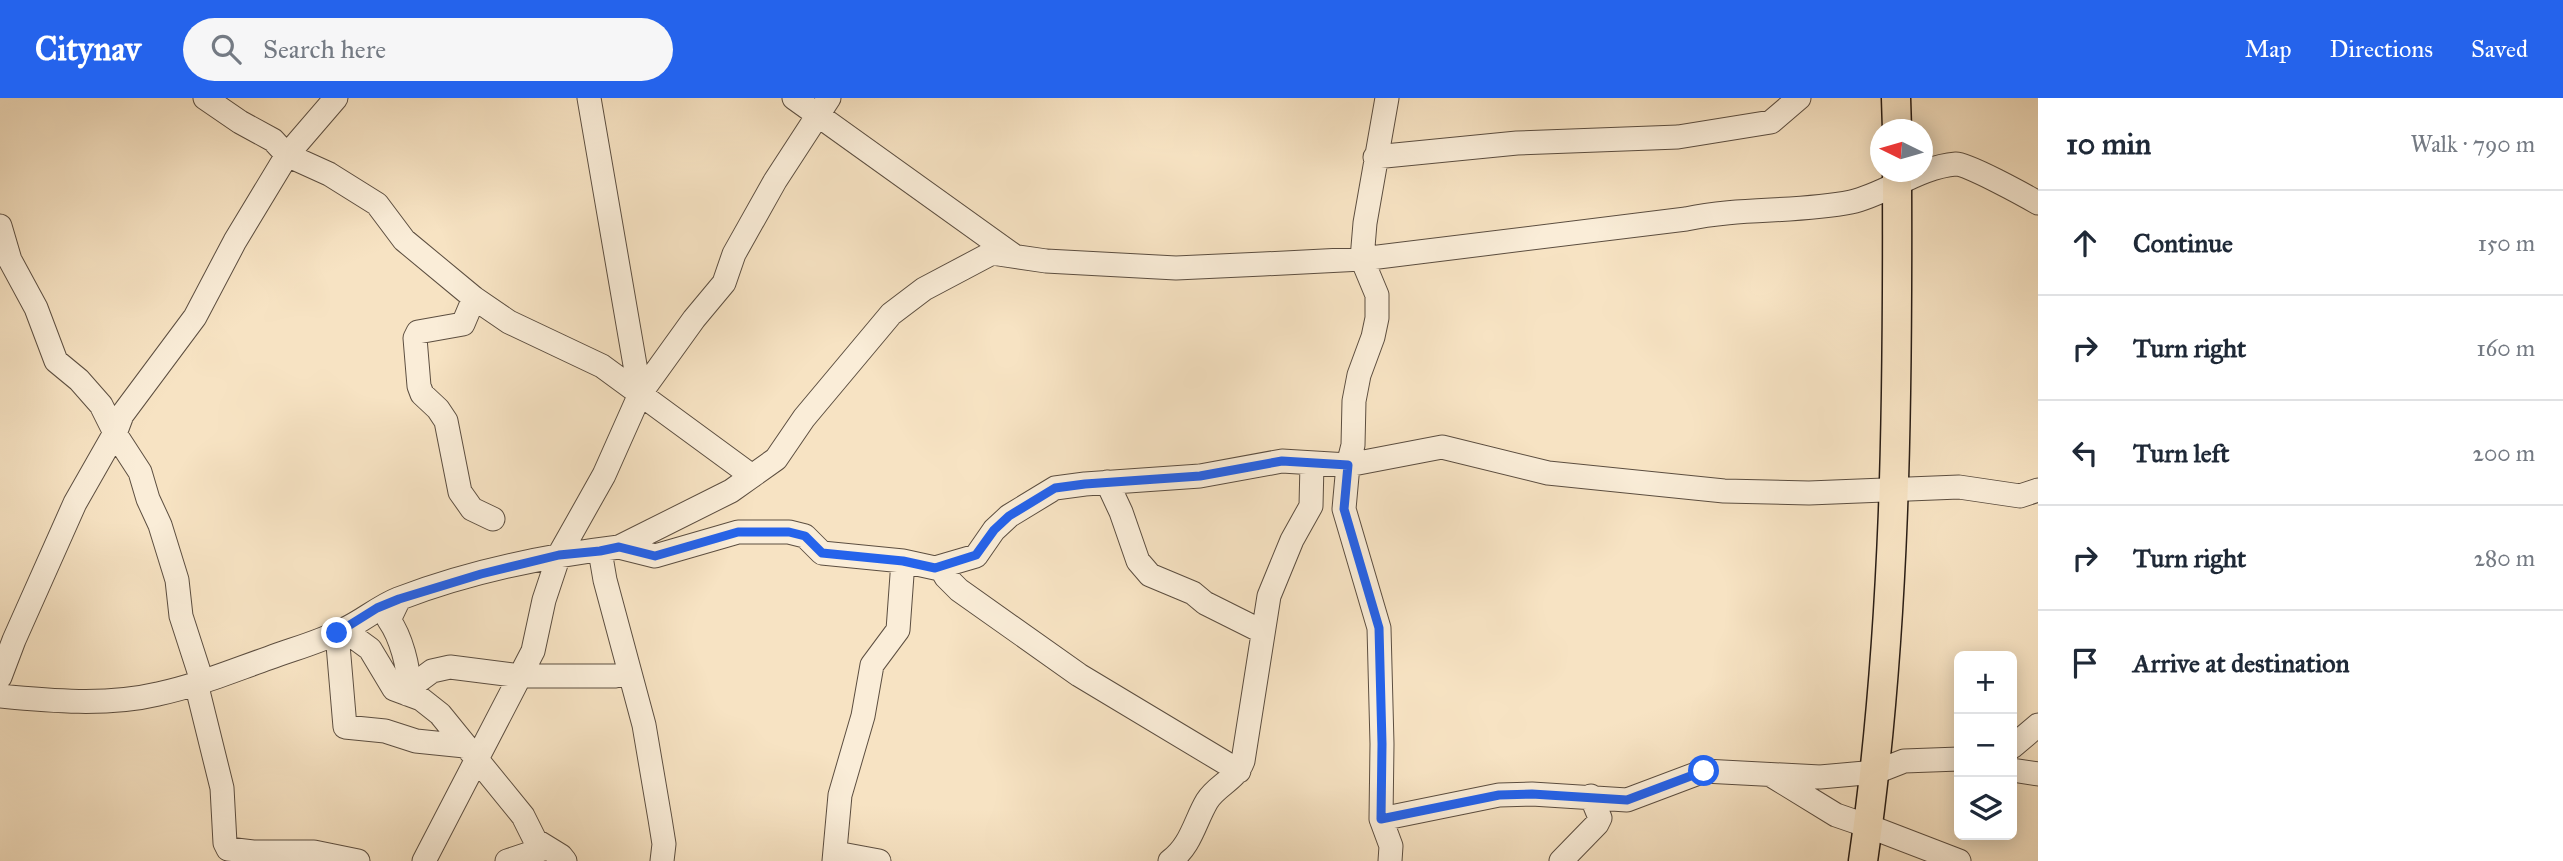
<!DOCTYPE html>
<html lang="en">
<head>
<meta charset="utf-8">
<style>
	:root { --surface:#fff; --page:#f6f6f7; --text:#1f2937; --muted:#747a83; --line:#e0e1e3; --accent:#2563eb }
	body { margin:0; font-family:"IM FELL Great Primer",serif; background:var(--page); color:var(--text) }
	.controls { position:absolute; right:21px; bottom:21px; display:grid; overflow:hidden; border-radius:10px; box-shadow:0 4px 18px #0003 }
	.controls button { width:63px; height:63px; display:grid; place-items:center; padding:0; border:0; border-bottom:2px solid var(--line); background:var(--surface); color:var(--text); font:35px sans-serif }
	.compass { position:absolute; left:1870px; top:21px; width:63px; height:63px; border-radius:50%; background:var(--surface); box-shadow:0 4px 18px #0003; rotate:275deg }
	.stop { position:absolute; width:21px; height:21px; margin:-16px; border:5px solid #2563eb; border-radius:50%; background:#fff }
	.stop.end { background:#2563eb; border-color:#fff; box-shadow:0 2px 7px #0008 }
	.list { margin:0; padding:0; list-style:none }
	h2 { display:flex; justify-content:space-between; align-items:center; height:91px; margin:0; padding:0 28px; font-size:30px }
	h2 small { font-size:23px; font-weight:400; color:var(--muted) }
	.list li { display:grid; grid-template-columns:46px 1fr auto; gap:21px; align-items:center; box-sizing:border-box; height:105px; padding:0 28px; border-top:2px solid var(--line) }
	.list b { display:block; font-size:26px; white-space:nowrap }
	.list em { font-size:23px; font-style:normal; color:var(--muted) }
	.icon { flex:none; width:38px; height:38px; fill:none; stroke:currentColor; stroke-width:2; stroke-linecap:round; stroke-linejoin:round }
	.map { position:relative; flex:none; width:2038px; height:763px; overflow:hidden }
	header { display:flex; align-items:center; gap:42px; box-sizing:border-box; height:98px; padding:0 35px; background:var(--accent); color:#fff }
	header strong { font-size:33px }
	nav { display:flex; gap:38px; margin-inline-start:auto; font-size:24px }
	.search { width:490px; height:63px; background:var(--page); display:flex; align-items:center; gap:18px; box-sizing:border-box; padding:0 24px; border-radius:38px; color:var(--muted); font-size:26px }
	main { display:flex }
	aside { flex:1; background:var(--surface) }
	.map>svg:first-child { display:block }
	.lines { fill:none; stroke-linecap:round; stroke-linejoin:round }
	.minor-casing { stroke:#5c4e40; stroke-width:25 }
	.major-casing { stroke:#291d15; stroke-width:31 }
	.minor { stroke:#faedd8; stroke-width:23 }
	.major { stroke:#f7e3c3; stroke-width:28 }
	.route { stroke:#2563eb; stroke-width:9 }
</style>
</head>
<body>
<header>
<strong>Citynav</strong>
<div class="search"><svg class="icon" aria-label="search" viewBox="0 0 24 24"><circle cx="10" cy="10" r="6"/><path d="M15 15l6 6"/></svg>Search here</div>
<nav><a>Map</a><a>Directions</a><a>Saved</a></nav>
</header>
<main>
<div class="map">
<svg width="2038" height="763" viewBox="0 0 2038 763">
	<rect width="100%" height="100%" fill="#f7e3c3"/>
	<filter id="stains"><feTurbulence type="fractalNoise" baseFrequency=".00286" numOctaves="4"/><feColorMatrix values="0 0 0 0 .2 0 0 0 0 .09 0 0 0 0 .02 0 0 0 .5 -.17"/></filter>
	<radialGradient id="worn" r=".72"><stop offset=".6" stop-color="#630" stop-opacity="0"/><stop offset="1" stop-color="#630" stop-opacity=".3"/></radialGradient>
	<g class="lines">
		<g class="minor-casing">
			<path id="minor" d="M205,0L240,24L273,42L287,57L329,76L377,106L404,142L474,200L509,224L602,268L752,378
				M589,0L640,296
				M794,0L1013,157
				M1387,0L1365,125L1362,161L1377,197V220L1373,239L1359,277L1354,303L1353,347L1348,367L1344,411L1379,530L1382,646L1381,721L1391,748L1390,763
				M1375,59L1517,45L1678,39L1771,24L1799,0
				M0,128L10,162L36,210L56,263L79,282L101,307L116,337L140,374L148,401L160,427L177,482L181,518L202,583
				M474,200L463,226L418,234L415,240L419,288L422,296L438,311L446,323L460,394L472,411L493,421
				M1107,384L1121,414L1138,463L1150,477L1193,495L1205,505L1263,534
				M619,449L655,458L738,434H789L805,438L822,455L903,463L935,470L976,458L994,432L1009,418L1055,390L1085,386L1200,378L1282,363L1348,367L1442,349L1548,375L1724,393L1809,395L1959,389L2020,398L2038,392
				M600,453L605,482L644,627L660,721L664,746L662,763
				M940,469L946,479L959,492L1079,577L1239,673
				M399,501L389,522C401,539 409,569 409,590
				M344,532L370,551L394,591L421,601L440,616L523,718L535,742L561,758L565,763
				M337,535L345,629L385,633L416,643L465,648
				M0,579L14,542L75,405L116,333L122,317L195,219L235,143L287,57L336,0
				M196,585L222,690L225,745L228,751L253,754H314L358,763
				M407,596L409,590L432,573L450,569L520,578H615L630,575
				M0,598C50,603 108,608 158,596C196,588 232,573 269,560C293,551 320,544 343,532C363,523 378,509 398,501C468,474 545,458 619,449L731,393L776,361L804,320L891,216L924,191L992,155L1046,163L1176,170L1263,166L1362,161L1686,121C1741,109 1796,115 1851,104C1887,96 1918,69 1956,66C1966,65 2026,98 2038,105
				M2012,649L2038,627
				M2012,672L2038,676
				M1774,679L1836,717L1868,728L1959,763
				M1381,721L1499,697L1532,696L1627,702L1704,673L1820,679L1876,674L1904,663L1959,661
				M836,755L879,763
				M424,763L533,553L544,502L559,457L604,377L640,296L694,221L724,185L734,156L775,83L829,0
				M507,763L546,750
				M834,763L840,697L863,618L872,567L898,532L903,463
				M1170,763C1191,748 1195,723 1207,703C1217,687 1236,682 1243,663L1269,498L1292,442L1311,408L1312,365
				M1561,763L1597,726L1600,720L1591,698"/>
		</g>
		<g class="major-casing">
			<path id="major" d="M1896,0L1897,32
				M1863,763C1896,535 1898,303 1897,74"/>
		</g>
		<use href="#minor" class="minor"/>
		<use href="#major" class="major"/>
	</g>
	<g class="lines">
		<path class="route" d="M337,535L377,510L399,501L481,476L559,457L600,453L619,449L655,458L738,434H789L805,438L822,455L903,463L935,470L976,457L994,432L1009,418L1055,390L1085,386L1200,378L1282,363L1348,367L1344,411L1379,530L1382,646L1381,721L1499,697L1532,696L1627,702L1704,673"/>
	</g>
	<rect width="100%" height="100%" filter="url(#stains)"/>
	<rect width="100%" height="100%" fill="url(#worn)"/>
</svg>
<div class="controls">
<button>+</button>
<button>−</button>
<button><svg class="icon" aria-label="layers" viewBox="0 0 24 24"><path d="M12 4l9 5-9 5-9-5zM3 14l9 5 9-5"/></svg></button>
</div>
<svg class="compass" viewBox="-18 -18 36 36"><path d="M0-13l5 13h-10z" fill="#e53935"/><path d="M0 13l5-13h-10z" fill="#747a83"/></svg>
<div class="stop" style="left:1704px;top:673px"></div>
<div class="stop end" style="left:337px;top:535px"></div>
</div>
<aside>
<h2>10 min<small>Walk · 790 m</small></h2>
<ul class="list">
<li><svg class="icon" aria-label="ahead" viewBox="0 0 24 24"><path d="M12 20V5M6 11l6-6 6 6"/></svg><div><b>Continue</b></div><em>150 m</em></li>
<li><svg class="icon" aria-label="right" viewBox="0 0 24 24"><path d="M7 20v-9h11M14 6l5 5-5 5"/></svg><div><b>Turn right</b></div><em>160 m</em></li>
<li><svg class="icon" aria-label="left" viewBox="0 0 24 24"><path d="M17 20v-9H6M10 6l-5 5 5 5"/></svg><div><b>Turn left</b></div><em>200 m</em></li>
<li><svg class="icon" aria-label="right" viewBox="0 0 24 24"><path d="M7 20v-9h11M14 6l5 5-5 5"/></svg><div><b>Turn right</b></div><em>280 m</em></li>
<li><svg class="icon" aria-label="arrive" viewBox="0 0 24 24"><path d="M6 21V4h12l-3 4 3 4H6"/></svg><div><b>Arrive at destination</b></div></li>
</ul>
</aside>
</main>
</body>
</html>
